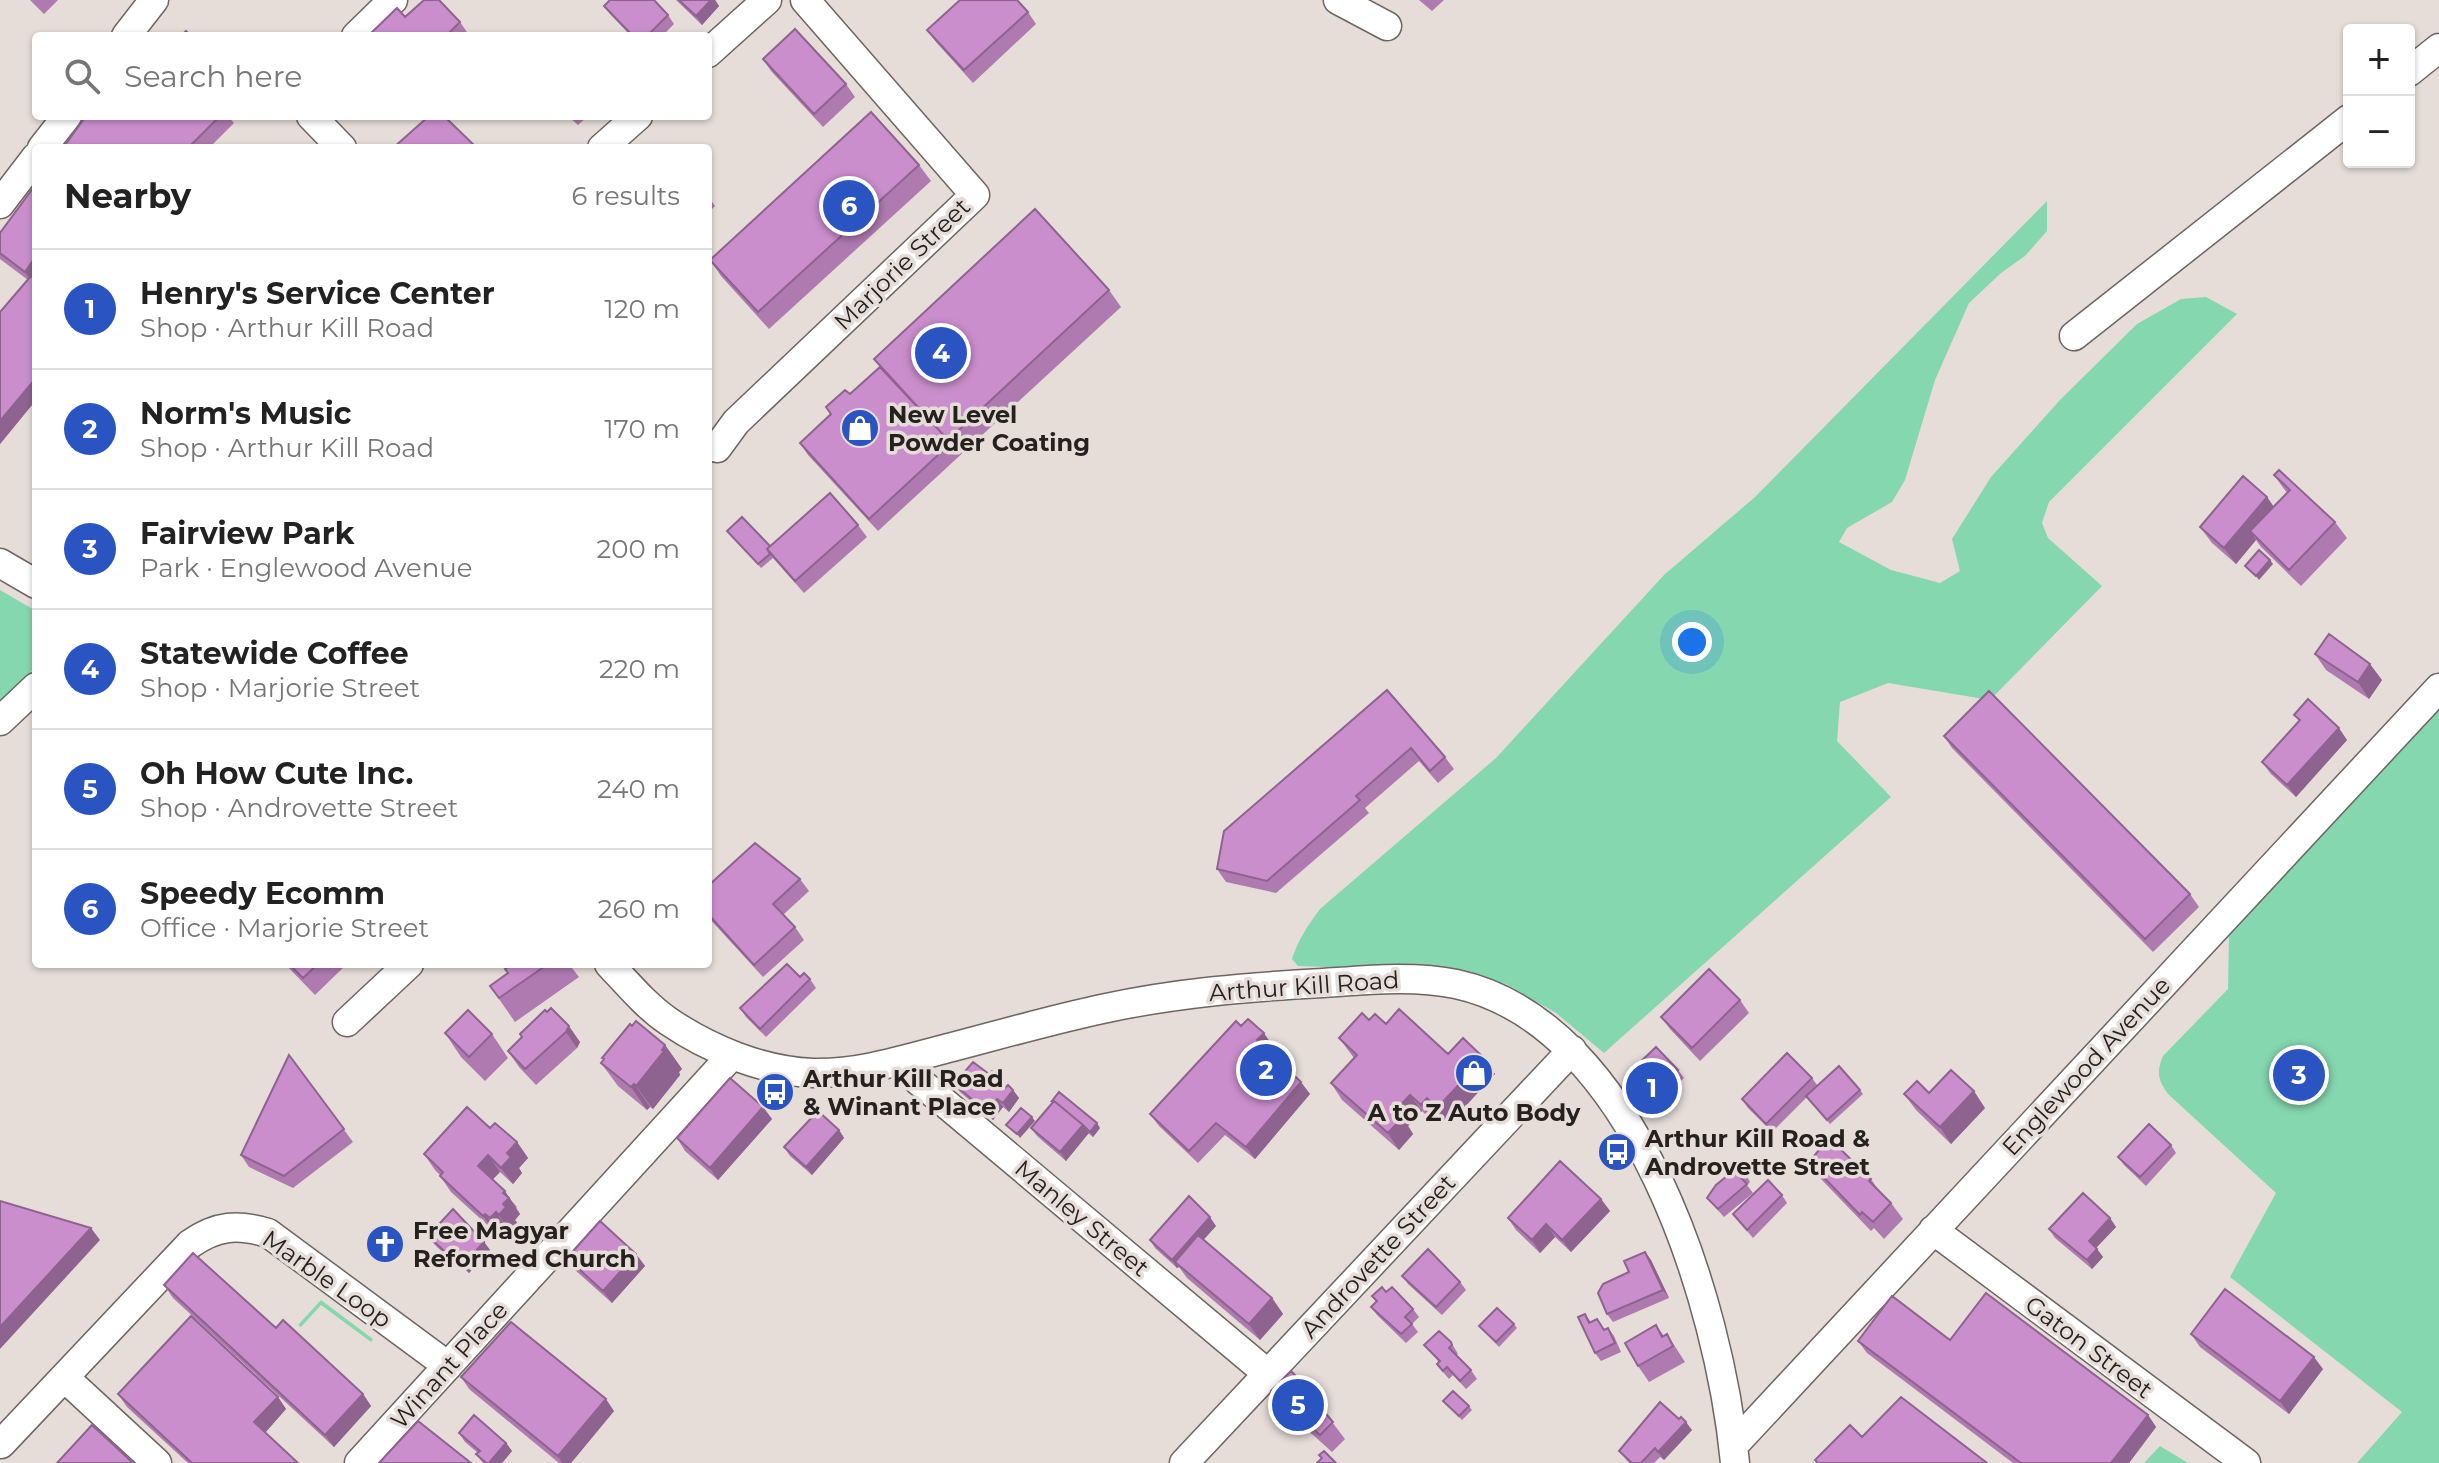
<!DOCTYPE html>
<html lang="en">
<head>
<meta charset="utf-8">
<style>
	:root { --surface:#fff; --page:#f2f2f2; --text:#222; --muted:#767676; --line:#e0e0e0; --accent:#2b54c3 }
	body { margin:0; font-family:Montserrat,sans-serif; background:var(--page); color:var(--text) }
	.controls { position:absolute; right:24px; top:24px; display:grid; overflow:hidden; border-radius:8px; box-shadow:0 2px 6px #0004 }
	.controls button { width:72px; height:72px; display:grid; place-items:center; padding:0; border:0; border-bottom:2px solid var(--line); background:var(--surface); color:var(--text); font:40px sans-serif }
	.you { position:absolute; left:1692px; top:642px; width:28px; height:28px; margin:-20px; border:6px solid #fff; border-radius:50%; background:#1a73e8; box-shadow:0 0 0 12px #1a73e833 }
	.badge { display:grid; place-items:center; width:52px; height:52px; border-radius:50%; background:var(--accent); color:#fff; font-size:26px; font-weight:700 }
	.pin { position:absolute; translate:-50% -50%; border:4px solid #fff; box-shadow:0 2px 8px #0006 }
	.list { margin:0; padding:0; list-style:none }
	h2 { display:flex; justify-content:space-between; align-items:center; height:104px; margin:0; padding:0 32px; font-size:34px }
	h2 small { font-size:26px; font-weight:400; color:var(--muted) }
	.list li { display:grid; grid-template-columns:52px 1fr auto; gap:24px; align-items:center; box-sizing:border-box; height:120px; padding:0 32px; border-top:2px solid var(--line) }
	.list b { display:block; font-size:30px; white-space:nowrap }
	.list p { margin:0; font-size:26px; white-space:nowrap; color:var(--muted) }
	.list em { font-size:26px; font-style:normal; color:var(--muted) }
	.icon { flex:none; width:44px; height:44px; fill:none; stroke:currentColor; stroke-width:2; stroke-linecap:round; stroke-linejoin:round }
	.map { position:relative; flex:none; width:2439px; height:1463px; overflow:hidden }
	.search { position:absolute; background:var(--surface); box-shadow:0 2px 6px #0004; left:32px; top:32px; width:680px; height:88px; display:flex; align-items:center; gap:20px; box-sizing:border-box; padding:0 28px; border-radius:8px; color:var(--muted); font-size:30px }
	.panel { position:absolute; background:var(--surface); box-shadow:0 2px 6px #0004; left:32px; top:144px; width:680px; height:824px; border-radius:8px }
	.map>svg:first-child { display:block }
	.green { fill:#85d7af }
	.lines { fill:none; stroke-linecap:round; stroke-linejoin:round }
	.minor-casing { stroke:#6d6561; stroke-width:31 }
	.minor { stroke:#fff; stroke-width:28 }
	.wall { fill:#af7ab0 }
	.shaded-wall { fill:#8e6390 }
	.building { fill:#cb8ecd; stroke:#8e6390; stroke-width:2 }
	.labels { text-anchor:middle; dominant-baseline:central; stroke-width:7; stroke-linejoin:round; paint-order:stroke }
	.street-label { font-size:24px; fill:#24211f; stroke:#e6ddd8 }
	.poi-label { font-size:24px; font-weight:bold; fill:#24211f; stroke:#e6ddd8; text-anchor:start }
</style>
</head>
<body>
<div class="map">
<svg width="2439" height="1463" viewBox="0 0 2439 1463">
	<rect width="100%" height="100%" fill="#e6ddd8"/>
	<path class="green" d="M2047,201V231L2025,256L2001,273L1969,303L1935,380L1905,480L1892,502L1847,528L1839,542L1891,570L1940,583L1960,571L1952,539L1991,477L2060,400L2137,324L2181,299L2206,297L2237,314L2049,502L2042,523L2048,538L2102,586L1990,700L1888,683L1840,702L1837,741L1891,797L1604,1053L1556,1013L1506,984L1445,971L1298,966L1292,959C1298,940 1308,925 1320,909L1496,758L1664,575L1755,497Z
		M0,590L36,611V666L0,708Z
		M2439,706V1463H2357L2402,1412L2230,1277L2276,1193L2168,1094C2158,1080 2156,1072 2163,1056L2228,989L2229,931Z
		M321,1300L373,1339L371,1342L321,1305L301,1327L298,1325Z
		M2160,1446L2188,1463H2144Z"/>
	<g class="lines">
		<g class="minor-casing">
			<path id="minor" d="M1338,0L1387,26
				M126,36L154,0
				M356,36L393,0
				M708,53L767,0
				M2409,72L2439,48
				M311,116L342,148
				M42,148L67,116
				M602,148L638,116
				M0,204L36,157
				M2074,336L2349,119
				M717,448L736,422L975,195L805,0
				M0,563L36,584
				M0,721L36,687
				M609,964C627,983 646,1006 668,1021C709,1049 762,1071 813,1073C855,1074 896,1062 937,1051C992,1037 1046,1021 1102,1009C1175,993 1248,987 1323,983C1366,980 1413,975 1456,984C1636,1023 1720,1304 1735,1463
				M347,1022L409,964
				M896,1062L1268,1374
				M1933,1230L2246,1463
				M65,1378L157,1463
				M1,1444L190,1244C217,1225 238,1224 268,1233L448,1366
				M1734,1445L2439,688
				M359,1463L732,1055
				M1184,1463L1572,1050"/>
		</g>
		<use href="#minor" class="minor"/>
	</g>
	<path class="wall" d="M30,0H58L44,14Z
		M676,0H715L719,6L702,25Z
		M1419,0H1444L1432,11Z
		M604,6L668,15L674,24L662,36H631L610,14Z
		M1028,12L1036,24L973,83L936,42L927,30Z
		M460,22L469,35L467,36H368Z
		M763,59L846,84L855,97L823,127L771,71Z
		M86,116H228L234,123L209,148H63Z
		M568,116H588L578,125Z
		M919,165L931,181L769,329L721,276L710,260Z
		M36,184V400L0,444L28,280L0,259V233Z
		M708,196L715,206L708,213Z
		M1109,290L1121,307L878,531L808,455L800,443L830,414L826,407L850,394L880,367L874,359Z
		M2274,475L2335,522L2347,538L2301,586L2261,547L2256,540L2236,564L2212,543L2200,527L2267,497L2274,507L2287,493Z
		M858,525L867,537L804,593L773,558L761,568L727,531L770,546Z
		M2315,654L2382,680L2369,699L2326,670Z
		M1387,690L1445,757L1454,769L1438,783L1419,761L1365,808L1369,813L1276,893L1226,882L1217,869Z
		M2294,715L2347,740L2296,797L2271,774L2262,762L2299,721Z
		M1944,736L2190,894L2199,907L2153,952L1952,748Z
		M800,879L809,891L783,915L795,927L804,940L763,977L708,917V886Z
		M285,964H347L315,995Z
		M512,964H569L579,977L515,1022L490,986L507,973Z
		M810,979L816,988L766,1037L746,1017L740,1008Z
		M1740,1000L1749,1013L1700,1061L1670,1029L1661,1017Z
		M545,1010L580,1042L577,1048L536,1085L519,1067L508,1051L522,1037L520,1034Z
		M1369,1020L1448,1054L1484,1058L1495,1074L1449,1124L1438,1114L1432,1121L1422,1111L1408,1126L1413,1134L1399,1150L1342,1100L1331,1083L1354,1058L1339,1038Z
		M1241,1026L1272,1045L1268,1050L1310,1094L1255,1159L1225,1135L1198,1163L1159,1126L1150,1114Z
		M445,1033L492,1034L508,1058L485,1081L461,1057Z
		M665,1045L682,1069L679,1072L680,1075L653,1109L650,1107L647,1110L618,1086L601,1063Z
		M289,1055L353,1142L293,1188L249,1167L241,1155Z
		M1678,1070L1684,1078L1659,1102L1658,1101L1653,1105L1635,1086L1629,1077Z
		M1812,1078L1817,1085L1860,1090L1863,1094L1830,1124L1807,1097L1772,1132L1748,1108L1742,1099Z
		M954,1084L1004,1085L1003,1086L1005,1088L1013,1090L1019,1098L1009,1112L1003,1107L993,1120L960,1092Z
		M1929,1093L1985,1108L1951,1144L1916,1110L1904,1094Z
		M763,1107L772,1119L718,1180L685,1151L677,1138Z
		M490,1128L517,1142L528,1158L519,1168L522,1173L513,1184L500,1172L493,1179L517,1207L516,1208L520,1214L515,1220L518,1224L510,1231L507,1228L502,1234L497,1230L495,1232L451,1192L440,1176V1175L435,1170L424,1154Z
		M1031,1128H1100L1093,1137L1088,1133L1066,1161L1037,1136Z
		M839,1130L844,1138L812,1175L790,1156L784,1147Z
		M2171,1145L2176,1153L2146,1186L2124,1165L2118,1157Z
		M1809,1162L1871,1179L1879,1191L1891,1203L1903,1219L1884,1239L1874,1228L1871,1231L1820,1178Z
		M1745,1173L1750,1182L1747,1185L1753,1193L1724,1217L1707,1198Z
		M1782,1195L1787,1203L1753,1238L1733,1214Z
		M1601,1199L1610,1211L1571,1252L1555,1237L1540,1253L1516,1230L1508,1218Z
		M2110,1218L2116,1227L2096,1248L2103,1257L2092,1269L2055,1238L2049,1229Z
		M1216,1226L1203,1240L1272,1298L1283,1314L1260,1340L1187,1278L1179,1267L1177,1268L1155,1248L1150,1240Z
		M428,1236L484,1242L490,1250L469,1273L462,1267L460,1269L434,1244Z
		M1645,1252L1651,1260L1669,1298L1613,1322L1607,1314L1629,1272Z
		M636,1254L645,1266L612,1303L575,1270L567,1258Z
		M1402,1276L1460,1282L1466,1290L1442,1315L1408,1284Z
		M164,1285L276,1328L363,1394L371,1406L334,1447L173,1298Z
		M1386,1292L1413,1309L1419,1317L1412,1324L1418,1332L1406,1343L1377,1315L1371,1307L1376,1302L1372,1296Z
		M1585,1314L1591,1322L1604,1330L1608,1328L1614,1336L1621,1352L1601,1361L1595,1353Z
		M1514,1324L1517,1328L1499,1347L1479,1326Z
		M1656,1325L1664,1336L1667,1334L1685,1362L1649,1382L1638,1366Z
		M2191,1334L2323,1369L2289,1414L2200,1347Z
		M1950,1340L2148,1415L2156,1427L2129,1463H2013L1867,1353L1858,1341Z
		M1451,1342L1458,1354L1456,1355L1471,1370L1477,1379L1466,1389L1453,1375L1449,1379L1443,1372L1437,1364L1439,1362L1424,1345Z
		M461,1377L614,1411L571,1463H559L469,1389Z
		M1271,1391L1316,1397L1327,1413L1326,1414L1345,1439L1332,1452L1282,1407Z
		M118,1394L278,1397L286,1409L265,1433L298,1463H188L127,1407Z
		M1443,1401L1469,1406L1472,1410L1462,1420Z
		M1679,1419L1692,1430L1664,1460L1660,1457L1654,1463H1629L1619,1451Z
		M459,1433L506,1443L512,1451L502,1463H483L476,1454L478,1453L465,1442Z"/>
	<path class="shaded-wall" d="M711,0H715L719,6L702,25L696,16Z
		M36,256V280L33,284L25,272Z
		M36,378V400L0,444V421Z
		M2267,497L2278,513L2250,531L2256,540L2236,564L2224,548Z
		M2270,560L2273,564L2259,580L2256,576Z
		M2370,664L2382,680L2369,699L2358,682Z
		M2339,728L2347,740L2296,797L2287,785Z
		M569,1026L580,1042L577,1048L566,1032Z
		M1264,1033L1272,1045L1266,1053L1257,1040Z
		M665,1045L682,1069L679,1072L680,1075L653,1109L636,1086Z
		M1484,1058L1495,1074L1449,1124L1437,1108Z
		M1301,1082L1310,1094L1255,1159L1246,1147Z
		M634,1084L650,1107L647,1110L631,1087Z
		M1013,1090L1019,1098L1009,1112L1003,1103Z
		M1974,1091L1985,1108L1951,1144L1940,1127Z
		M1410,1095L1422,1111L1408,1126L1413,1134L1399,1150L1388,1133L1395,1111Z
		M1427,1098L1438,1114L1432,1121L1421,1105Z
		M997,1099L1003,1107L993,1120L987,1112Z
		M763,1107L772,1119L718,1180L710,1168Z
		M1032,1117L1035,1121L1020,1138L1017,1134Z
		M1097,1123L1100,1128L1093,1137L1090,1132Z
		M1083,1125L1089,1133L1066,1161L1060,1152Z
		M839,1130L844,1138L812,1175L806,1167Z
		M517,1142L528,1158L519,1168L522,1173L513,1184L501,1168L507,1153Z
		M488,1155L500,1172L490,1182L478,1166Z
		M505,1191L520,1214L515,1220L518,1224L510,1231L499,1215L503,1204V1193Z
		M1601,1199L1610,1211L1571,1252L1562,1240Z
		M496,1212L507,1228L502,1234L490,1218Z
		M485,1214L497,1230L495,1232L483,1216Z
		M1210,1217L1216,1226L1180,1266L1175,1262L1179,1267L1177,1268L1172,1260Z
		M2110,1218L2116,1227L2095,1249L2089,1241Z
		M1546,1224L1555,1237L1540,1253L1532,1240Z
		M91,1228L100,1240L0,1349V1327Z
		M484,1242L490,1250L469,1273L463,1265Z
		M2097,1249L2103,1257L2092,1269L2087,1260Z
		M1645,1252L1651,1260L1669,1298L1663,1290Z
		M636,1254L645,1266L612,1303L603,1291Z
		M1272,1298L1283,1314L1260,1340L1249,1324Z
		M2314,1357L2323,1369L2289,1414L2280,1401Z
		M363,1394L371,1406L334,1447L325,1435Z
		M278,1397L286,1409L263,1435L254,1422Z
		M606,1399L614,1411L571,1463H562L558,1456Z
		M2148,1415L2156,1427L2129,1463H2111Z
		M1686,1422L1692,1430L1664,1460L1658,1452Z
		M506,1443L512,1451L502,1463H489Z"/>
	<path class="building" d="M424,0H439L460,22L446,36H368L397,8L405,17Z
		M610,0H654L668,15L647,36H633L604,6Z
		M679,0H711L696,16Z
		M960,0H1017L1028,12L964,70L927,30Z
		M795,29L846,84L814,114L763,59Z
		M186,31L191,36H181Z
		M871,112L919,165L758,312L710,260Z
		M86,116H220L188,148H63Z
		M429,116H444L477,148H393Z
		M36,184V256L25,272L0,253V233Z
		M1035,209L1109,290L948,440L874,359Z
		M31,276L36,280V378L0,421V312Z
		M880,367L951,443L869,519L800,443L831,414L826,407L845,390L850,394Z
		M2279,470L2335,522L2289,570L2250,531L2290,490L2274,475Z
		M2243,476L2267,497L2224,548L2200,527Z
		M830,493L858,525L795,581L767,549Z
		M742,517L770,546L767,549L770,554L758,564L727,531Z
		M2259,550L2270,560L2256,576L2245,566Z
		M2329,634L2370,664L2358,682L2315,654Z
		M1387,690L1445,757L1430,771L1411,748L1356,796L1360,800L1267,881L1217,869L1224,831Z
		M1989,691L2190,894L2145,939L1944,736Z
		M2308,699L2339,728L2287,785L2262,762L2300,720L2294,715Z
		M755,843L800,879L773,904L795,927L754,965L708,914V886Z
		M289,964H318L303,978Z
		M512,964H548L499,998L490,986L508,973L505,969Z
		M787,964L800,977L804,973L810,979L760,1029L740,1008Z
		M1709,969L1740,1000L1692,1048L1661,1017Z
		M551,1008L569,1026L566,1032L525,1069L508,1051L522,1037L520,1034L545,1010L547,1012Z
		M1399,1009L1448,1054L1463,1038L1484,1058L1437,1108L1427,1098L1421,1105L1410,1095L1395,1111L1402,1118L1388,1133L1331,1083L1357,1055L1339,1038L1362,1013L1369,1020L1375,1014L1386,1024Z
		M468,1010L492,1034L469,1057L445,1033Z
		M1248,1019L1264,1033L1257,1040L1301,1082L1246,1147L1216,1123L1189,1151L1150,1114L1236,1021L1241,1026Z
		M636,1021L665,1045L662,1050L664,1051L636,1086L634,1084L631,1087L601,1063L604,1059L602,1058L630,1024L632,1026Z
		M1656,1047L1678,1070L1653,1094L1652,1092L1647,1096L1629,1077L1633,1073L1631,1071Z
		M1787,1053L1812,1078L1766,1124L1742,1099Z
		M289,1055L344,1129L284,1176L241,1155Z
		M973,1062L989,1074L992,1071L998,1076L995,1080L1005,1088L1008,1085L1013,1090L1003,1103L997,1099L987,1112L954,1084Z
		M1839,1066L1860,1090L1827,1120L1806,1096Z
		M1951,1070L1974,1091L1940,1127L1904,1094L1917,1081L1929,1093Z
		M730,1078L763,1107L710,1168L677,1138Z
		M1059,1092L1097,1123L1090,1132L1083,1125L1054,1101H1052Z
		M1054,1101L1083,1125L1060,1152L1031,1128Z
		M467,1107L490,1128L495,1123L517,1142L507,1153L511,1157L501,1168L488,1155L478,1166L505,1191L503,1193L509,1198L503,1204L506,1207L499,1215L496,1212L490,1218L485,1214L483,1216L440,1176L443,1172L424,1154Z
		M1021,1108L1032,1117L1017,1134L1006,1125Z
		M818,1111L839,1130L806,1167L784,1147Z
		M2149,1124L2171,1145L2140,1177L2118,1157Z
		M1829,1138L1871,1179L1869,1181L1891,1203L1873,1222L1862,1212L1860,1215L1809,1162Z
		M1560,1161L1601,1199L1562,1240L1546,1224L1532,1240L1508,1218Z
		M1738,1167L1745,1173L1740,1177L1747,1184L1718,1209L1707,1198L1716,1185Z
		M1768,1180L1782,1195L1747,1230L1733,1214Z
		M2083,1193L2110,1218L2089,1241L2097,1249L2087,1260L2049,1229Z
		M1189,1196L1210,1217L1172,1260L1150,1240Z
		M0,1201L91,1228L0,1327Z
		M453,1209L484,1242L463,1265L456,1258L454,1260L428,1236Z
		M600,1221L636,1254L603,1291L567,1258Z
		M1198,1235L1272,1298L1249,1324L1175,1262Z
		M1428,1249L1460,1282L1436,1307L1402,1276Z
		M1645,1252L1663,1290L1607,1314L1598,1293L1603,1284L1629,1272L1624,1261Z
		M193,1253L276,1328L283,1320L363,1394L325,1435L164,1285Z
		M1382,1287L1386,1292L1392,1287L1413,1309L1405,1317L1412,1324L1401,1334L1371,1307L1377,1301L1372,1296Z
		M2225,1289L2314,1357L2280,1401L2191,1334Z
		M1986,1293L2148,1415L2111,1463H2021L1858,1341L1892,1296L1950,1340Z
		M1497,1308L1514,1324L1496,1342L1479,1326Z
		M1585,1314L1589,1323L1597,1319L1604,1330L1608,1328L1615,1343L1595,1353L1578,1317Z
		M191,1316L278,1397L254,1422L298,1463H192L118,1394Z
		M511,1322L606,1399L558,1456L461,1377Z
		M1656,1325L1662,1337L1667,1334L1673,1346L1638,1366L1625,1343Z
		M1439,1331L1451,1342L1452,1345L1449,1348L1471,1370L1460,1381L1447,1367L1443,1371L1437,1364L1440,1361L1424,1345Z
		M1291,1371L1316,1397L1313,1399L1333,1422L1320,1435L1271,1391Z
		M1453,1391L1469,1406L1459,1416L1443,1401Z
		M1901,1397L1987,1463H1818L1815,1460L1850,1425L1862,1437Z
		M1660,1402L1679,1419L1681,1417L1686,1422L1658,1452L1655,1448L1641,1463H1632L1619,1451Z
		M474,1415L506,1443L489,1463H486L476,1454L480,1451L459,1433Z
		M418,1421L471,1463H379Z
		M92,1425L133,1463H57Z
		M1324,1451L1336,1463H1317L1322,1458L1319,1455Z"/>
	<defs>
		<g id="shop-disc" transform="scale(2)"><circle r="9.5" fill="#2b54c3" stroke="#e6ddd8"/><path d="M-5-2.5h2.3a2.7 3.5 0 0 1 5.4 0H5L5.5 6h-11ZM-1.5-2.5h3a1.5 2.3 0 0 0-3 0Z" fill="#fff"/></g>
		<g id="bus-disc" transform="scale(2)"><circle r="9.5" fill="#2b54c3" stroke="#e6ddd8"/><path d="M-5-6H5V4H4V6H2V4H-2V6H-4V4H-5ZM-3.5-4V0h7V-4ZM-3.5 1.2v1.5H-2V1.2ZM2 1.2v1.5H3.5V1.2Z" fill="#fff"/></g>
		<g id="church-disc" transform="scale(2)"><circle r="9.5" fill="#2b54c3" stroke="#e6ddd8"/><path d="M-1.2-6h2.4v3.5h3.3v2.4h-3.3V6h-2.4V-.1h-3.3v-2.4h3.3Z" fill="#fff"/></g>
	</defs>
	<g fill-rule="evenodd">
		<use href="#shop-disc" x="860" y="428"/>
		<use href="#shop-disc" x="1474" y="1073"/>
		<use href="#bus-disc" x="775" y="1092"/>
		<use href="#bus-disc" x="1617" y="1152"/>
		<use href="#church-disc" x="385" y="1244"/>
	</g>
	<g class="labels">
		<g class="street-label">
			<text transform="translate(902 264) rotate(-44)">Marjorie Street</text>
			<text transform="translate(1304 986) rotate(-4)">Arthur Kill Road</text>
			<text transform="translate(2086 1066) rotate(-47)">Englewood Avenue</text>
			<text transform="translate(1082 1218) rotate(40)">Manley Street</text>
			<text transform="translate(1378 1256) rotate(-47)">Androvette Street</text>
			<text transform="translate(327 1279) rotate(35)">Marble Loop</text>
			<text transform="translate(2089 1347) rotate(37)">Gaton Street</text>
			<text transform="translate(449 1365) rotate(-48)">Winant Place</text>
		</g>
		<g class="poi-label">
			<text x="888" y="414">New Level<tspan x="888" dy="28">Powder Coating</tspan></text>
			<text x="803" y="1078">Arthur Kill Road<tspan x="803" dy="28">&amp; Winant Place</tspan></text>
			<text x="1474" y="1112" text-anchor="middle">A to Z Auto Body</text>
			<text x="1645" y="1138">Arthur Kill Road &amp;<tspan x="1645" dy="28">Androvette Street</tspan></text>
			<text x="413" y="1230">Free Magyar<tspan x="413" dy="28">Reformed Church</tspan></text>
		</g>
	</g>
</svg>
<div class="controls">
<button>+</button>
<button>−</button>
</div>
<div class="you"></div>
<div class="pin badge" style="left:1652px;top:1088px">1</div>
<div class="pin badge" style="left:1266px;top:1070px">2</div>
<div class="pin badge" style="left:2299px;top:1075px">3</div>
<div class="pin badge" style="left:941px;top:353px">4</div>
<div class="pin badge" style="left:1298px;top:1405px">5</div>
<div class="pin badge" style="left:849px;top:206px">6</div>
<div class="search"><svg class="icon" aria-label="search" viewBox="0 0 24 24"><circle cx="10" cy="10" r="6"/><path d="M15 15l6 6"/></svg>Search here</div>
<section class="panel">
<h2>Nearby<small>6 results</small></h2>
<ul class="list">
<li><span class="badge">1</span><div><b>Henry's Service Center</b><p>Shop · Arthur Kill Road</p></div><em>120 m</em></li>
<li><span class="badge">2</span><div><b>Norm's Music</b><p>Shop · Arthur Kill Road</p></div><em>170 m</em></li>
<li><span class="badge">3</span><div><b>Fairview Park</b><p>Park · Englewood Avenue</p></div><em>200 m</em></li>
<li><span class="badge">4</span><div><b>Statewide Coffee</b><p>Shop · Marjorie Street</p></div><em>220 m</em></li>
<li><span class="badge">5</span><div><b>Oh How Cute Inc.</b><p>Shop · Androvette Street</p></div><em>240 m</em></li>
<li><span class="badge">6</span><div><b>Speedy Ecomm</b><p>Office · Marjorie Street</p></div><em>260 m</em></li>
</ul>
</section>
</div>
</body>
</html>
